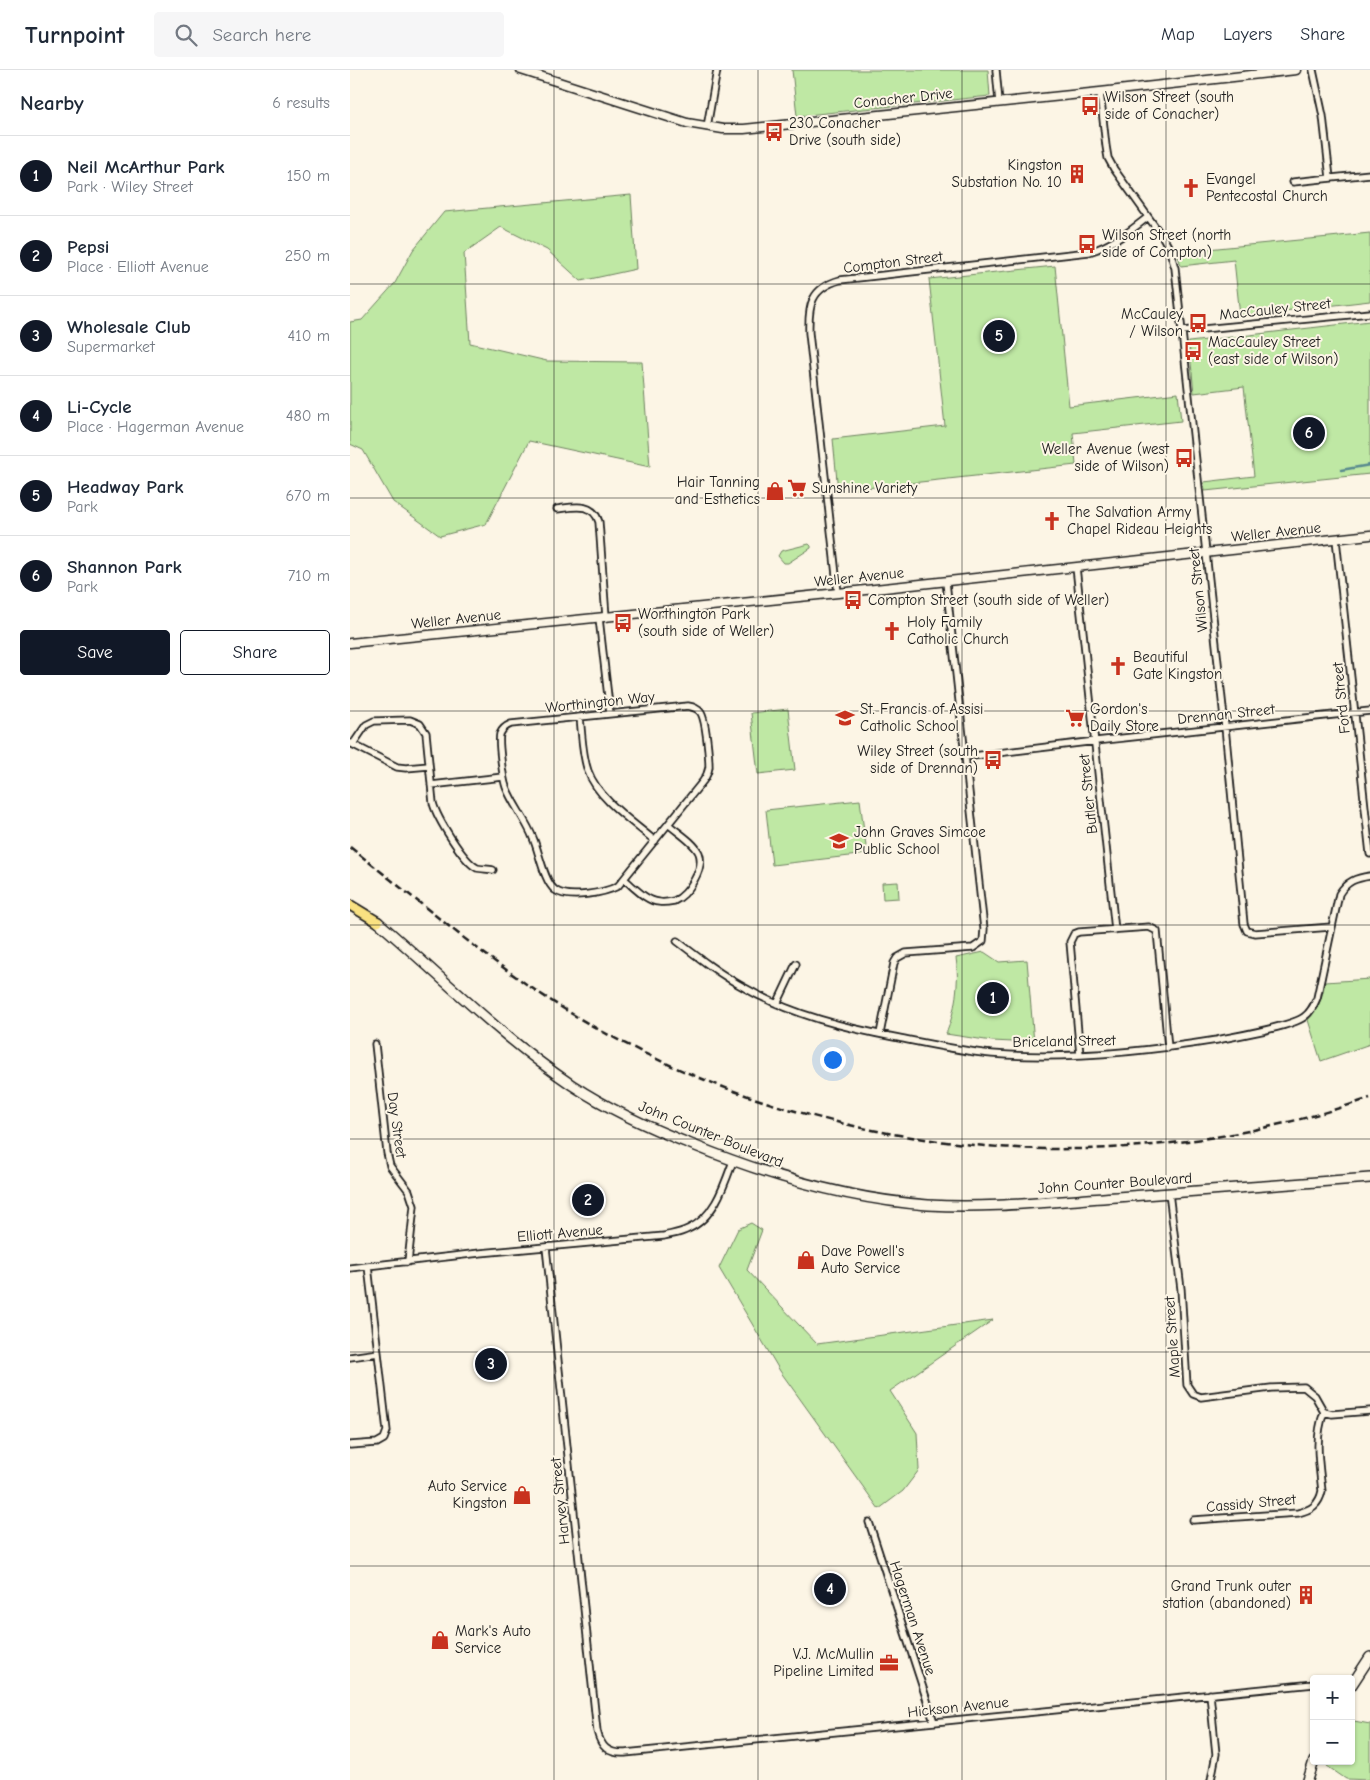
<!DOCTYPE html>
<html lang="en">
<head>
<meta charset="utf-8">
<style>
	:root { --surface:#fff; --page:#f6f6f7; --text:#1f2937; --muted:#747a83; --line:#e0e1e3; --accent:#111827 }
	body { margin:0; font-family:"Comic Neue",sans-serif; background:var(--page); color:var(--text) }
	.controls { position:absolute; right:15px; bottom:15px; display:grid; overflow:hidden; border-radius:5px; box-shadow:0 1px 4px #0004 }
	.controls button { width:45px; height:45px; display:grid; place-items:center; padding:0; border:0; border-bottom:1px solid var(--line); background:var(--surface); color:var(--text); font:25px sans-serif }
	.you { position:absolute; left:482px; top:989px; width:18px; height:18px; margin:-12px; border:4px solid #fff; border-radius:50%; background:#1a73e8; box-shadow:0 0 0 8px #1a73e833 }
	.badge { display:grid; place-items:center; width:32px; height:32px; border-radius:50%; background:var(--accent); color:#fff; font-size:16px; font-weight:700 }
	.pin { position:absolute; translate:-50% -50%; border:2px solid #fff; box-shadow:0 1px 5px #0006 }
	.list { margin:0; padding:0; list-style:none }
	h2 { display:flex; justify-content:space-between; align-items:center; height:65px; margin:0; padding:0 20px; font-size:21px }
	h2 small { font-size:16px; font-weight:400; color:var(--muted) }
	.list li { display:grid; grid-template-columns:32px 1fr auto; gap:15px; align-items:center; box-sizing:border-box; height:80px; padding:0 20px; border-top:1px solid var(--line) }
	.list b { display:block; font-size:19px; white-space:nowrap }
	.list p { margin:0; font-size:16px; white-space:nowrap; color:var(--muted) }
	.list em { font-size:16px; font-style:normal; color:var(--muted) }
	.actions { display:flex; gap:10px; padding:15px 20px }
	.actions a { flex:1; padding:11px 0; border:1px solid var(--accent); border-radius:5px; text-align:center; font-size:18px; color:var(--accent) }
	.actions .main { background:var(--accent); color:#fff }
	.icon { flex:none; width:28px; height:28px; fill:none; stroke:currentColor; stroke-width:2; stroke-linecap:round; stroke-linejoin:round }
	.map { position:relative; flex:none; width:1020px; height:1710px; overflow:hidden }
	header { display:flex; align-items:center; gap:30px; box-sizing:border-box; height:70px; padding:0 25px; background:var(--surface); border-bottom:1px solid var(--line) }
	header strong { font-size:24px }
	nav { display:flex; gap:28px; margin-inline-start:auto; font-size:18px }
	.search { width:350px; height:45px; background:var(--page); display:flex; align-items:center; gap:12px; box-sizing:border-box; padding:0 18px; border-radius:5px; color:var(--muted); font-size:19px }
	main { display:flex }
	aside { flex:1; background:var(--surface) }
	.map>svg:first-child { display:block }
	.green { fill:#bfe8a4; stroke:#6e8260 }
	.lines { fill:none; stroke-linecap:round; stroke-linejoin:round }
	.stream { stroke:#598a8e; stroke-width:2.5 }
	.minor-casing { stroke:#1c1c1c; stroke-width:9 }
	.tertiary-casing { stroke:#1c1c1c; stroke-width:11 }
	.secondary-casing { stroke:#1c1c1c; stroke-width:12 }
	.primary-casing { stroke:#1c1c1c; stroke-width:12 }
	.minor { stroke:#fcf5e5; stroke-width:5.5 }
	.tertiary { stroke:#fcf5e5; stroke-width:8 }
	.secondary { stroke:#fcf5e5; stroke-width:9 }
	.primary { stroke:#f9e181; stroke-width:9 }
	.rail { stroke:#1c1c1c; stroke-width:2.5; stroke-dasharray:8 4; stroke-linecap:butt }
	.grid { fill:none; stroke:#1c1c1c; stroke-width:1; stroke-opacity:0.55 }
	.labels { text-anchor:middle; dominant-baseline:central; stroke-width:4; stroke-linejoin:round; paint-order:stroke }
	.poi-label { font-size:15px; fill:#1c1c1c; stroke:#fcf5e5; text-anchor:start }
	.street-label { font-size:15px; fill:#1c1c1c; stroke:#fcf5e5 }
</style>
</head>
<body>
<header>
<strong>Turnpoint</strong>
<div class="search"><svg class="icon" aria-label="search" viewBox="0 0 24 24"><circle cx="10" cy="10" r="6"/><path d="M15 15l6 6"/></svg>Search here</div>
<nav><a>Map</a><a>Layers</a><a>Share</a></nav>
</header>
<main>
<aside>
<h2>Nearby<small>6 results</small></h2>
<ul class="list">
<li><span class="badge">1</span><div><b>Neil McArthur Park</b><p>Park · Wiley Street</p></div><em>150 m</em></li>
<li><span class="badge">2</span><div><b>Pepsi</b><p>Place · Elliott Avenue</p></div><em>250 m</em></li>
<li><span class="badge">3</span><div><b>Wholesale Club</b><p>Supermarket</p></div><em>410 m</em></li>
<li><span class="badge">4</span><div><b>Li-Cycle</b><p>Place · Hagerman Avenue</p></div><em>480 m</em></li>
<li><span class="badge">5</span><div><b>Headway Park</b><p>Park</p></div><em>670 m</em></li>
<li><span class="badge">6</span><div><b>Shannon Park</b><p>Park</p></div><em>710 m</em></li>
</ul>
<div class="actions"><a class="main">Save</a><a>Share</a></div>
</aside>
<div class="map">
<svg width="1020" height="1710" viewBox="0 0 1020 1710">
	<rect width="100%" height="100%" fill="#fcf5e5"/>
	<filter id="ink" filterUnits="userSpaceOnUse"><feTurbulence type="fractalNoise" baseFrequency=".02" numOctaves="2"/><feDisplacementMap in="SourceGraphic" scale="10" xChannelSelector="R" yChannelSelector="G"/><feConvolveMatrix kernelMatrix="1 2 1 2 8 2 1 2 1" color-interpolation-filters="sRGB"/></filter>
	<g filter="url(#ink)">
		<path class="green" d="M442,0H638L640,26L447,46Z
			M281,125L286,199L231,211L197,180L151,157L114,183L120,273L197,291L292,292L300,397L179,371L136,454L90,466L43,432L13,380L0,374V252L12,250L45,213L63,180L94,142Z
			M1020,163V231L890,246L884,190L831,196L827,182Z
			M705,196L719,336L828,323L831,351L723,363L726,395L488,421L483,369L595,356L579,209Z
			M1020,251V404L855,421L854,412L904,406L894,317L844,323L839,272Z
			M459,474L461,476V478L438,493H434L428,486L431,481Z
			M438,639L445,700L408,704L401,643Z
			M510,730L517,784L422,795L416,740Z
			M548,812L549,828L533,829L532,813Z
			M634,882L649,892L677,890L684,973L642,971L596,964C605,943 610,910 606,888Z
			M1020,909V974L971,991L958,950C969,939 972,927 975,912Z
			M401,1153L412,1160L397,1200L467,1274L643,1250L540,1321L567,1363L569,1400L553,1421L529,1439L430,1301L369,1198L388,1159Z
			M1004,1651L1020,1654V1710L996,1709L977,1696L982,1691H1001V1659Z"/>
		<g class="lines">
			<path class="stream" d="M991,400L1020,395"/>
			<g class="minor-casing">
				<path id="minor" d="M646,0L649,32
					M963,0L973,46L980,108
					M750,22L756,76L758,88L764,99L814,169L819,178L825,198L875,657L894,854L897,861L905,863L981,857
					M357,57L367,0
					M943,112L1020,104
					M832,261L1020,243
					M207,439C224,437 243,432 249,452L256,547
					M986,469L1020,784
					M726,497L765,860
					M488,523L459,263C458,235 461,218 490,210L739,182C762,175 779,162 798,147
					M249,548L260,644
					M338,636C343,637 348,638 351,643C356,651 359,687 359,697C358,703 356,707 353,711L268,816C254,823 218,830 205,820C194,812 189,781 183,768C176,750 163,735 156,717C153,709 148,672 150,664C152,659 156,656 161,654Z
					M230,647C232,665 232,684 238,701C248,729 283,752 305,771
					M0,673L47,697L56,698L79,696
					M3,674L16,655L24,651L60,650L70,654L76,663L83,733C87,748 113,791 127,798C131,799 139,799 143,800
					M615,687L746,671L1020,641
					M81,715L153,707
					M274,809C284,817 296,831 309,832C313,833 319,832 324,831C338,825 355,798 349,783C344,772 327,762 318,754
					M327,871C349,888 371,905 395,918C442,945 496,958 549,968C579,974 611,981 642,984C717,990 793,982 867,970C886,966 940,957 954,947C961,942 964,935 967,928L989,824C997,811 1006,808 1020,806
					M427,934L446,894
					M530,964L544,893L547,888L556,883L623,878L633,871L634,859L596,512
					M25,974L37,1083L40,1096L59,1121L64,1136L58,1192
					M730,985L720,872L724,864L729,862L799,857L807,861L818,978
					M819,1123L831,1219L837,1315L843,1324L851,1327L921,1318L954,1317L965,1326L974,1342
					M196,1177L247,1661C251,1677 258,1684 275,1683L964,1614
					M0,1198L130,1183L314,1166C322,1164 331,1163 338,1159C364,1148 374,1116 383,1091
					M0,1287L28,1283
					M0,1375L27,1373L34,1369L37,1361L18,1196
					M843,1450L948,1443C961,1440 969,1435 972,1421C969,1393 964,1369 974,1342L982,1344L1020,1341
					M519,1452L584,1652
					M860,1624L866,1684L861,1710"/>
			</g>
			<g class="tertiary-casing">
				<path id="tertiary" d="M171,0L337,53L373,59H394L750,22L946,0
					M0,573L488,523L1020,465"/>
			</g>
			<g class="secondary-casing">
				<path id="secondary" d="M28,852C92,907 152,968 222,1015C260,1040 302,1059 343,1075C419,1106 496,1129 578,1135C641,1139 704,1131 767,1127C851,1120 936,1115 1020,1108
					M1001,1616L1020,1587
					M958,1710L964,1691"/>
			</g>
			<g class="primary-casing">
				<path id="primary" d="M0,835L28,852"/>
			</g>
			<use href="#minor" class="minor"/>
			<use href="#tertiary" class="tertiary"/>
			<use href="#secondary" class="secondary"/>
			<use href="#primary" class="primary"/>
			<path class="rail" d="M0,777C80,840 157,908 246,958C481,1089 766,1116 1020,1028"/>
		</g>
	</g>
	<path class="grid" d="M204,0V1710M408,0V1710M612,0V1710M816,0V1710M0,214H1020M0,428H1020M0,641H1020M0,855H1020M0,1069H1020M0,1282H1020M0,1496H1020"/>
	<defs>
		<g id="bus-bare" transform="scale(1.5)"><path d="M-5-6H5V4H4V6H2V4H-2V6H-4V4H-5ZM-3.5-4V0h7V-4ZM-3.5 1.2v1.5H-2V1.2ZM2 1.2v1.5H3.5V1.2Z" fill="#c8321e" stroke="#fcf5e5" stroke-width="2.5" paint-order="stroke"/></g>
		<g id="building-bare" transform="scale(1.5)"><path d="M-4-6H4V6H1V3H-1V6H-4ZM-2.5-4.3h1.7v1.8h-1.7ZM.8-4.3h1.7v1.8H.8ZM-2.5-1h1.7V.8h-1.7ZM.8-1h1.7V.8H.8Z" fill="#c8321e" stroke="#fcf5e5" stroke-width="2.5" paint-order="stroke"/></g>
		<g id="church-bare" transform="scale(1.5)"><path d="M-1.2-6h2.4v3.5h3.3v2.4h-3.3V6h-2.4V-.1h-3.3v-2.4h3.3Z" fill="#c8321e" stroke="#fcf5e5" stroke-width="2.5" paint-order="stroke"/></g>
		<g id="supermarket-bare" transform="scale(1.5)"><path d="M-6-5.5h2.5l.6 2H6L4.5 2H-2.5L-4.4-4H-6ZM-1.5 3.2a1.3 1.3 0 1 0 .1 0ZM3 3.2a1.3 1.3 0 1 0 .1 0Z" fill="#c8321e" stroke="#fcf5e5" stroke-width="2.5" paint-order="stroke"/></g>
		<g id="shop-bare" transform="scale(1.5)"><path d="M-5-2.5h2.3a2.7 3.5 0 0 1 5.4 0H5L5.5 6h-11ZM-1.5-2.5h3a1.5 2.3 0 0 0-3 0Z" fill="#c8321e" stroke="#fcf5e5" stroke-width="2.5" paint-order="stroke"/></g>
		<g id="school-bare" transform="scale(1.5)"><path d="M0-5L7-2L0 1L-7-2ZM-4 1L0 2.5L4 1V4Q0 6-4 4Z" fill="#c8321e" stroke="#fcf5e5" stroke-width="2.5" paint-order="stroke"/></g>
		<g id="office-bare" transform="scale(1.5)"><path d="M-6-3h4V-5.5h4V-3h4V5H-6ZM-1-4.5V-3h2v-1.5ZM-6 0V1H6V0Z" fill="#c8321e" stroke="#fcf5e5" stroke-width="2.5" paint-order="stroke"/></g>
	</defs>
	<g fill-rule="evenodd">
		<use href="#bus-bare" x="740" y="36"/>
		<use href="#bus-bare" x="424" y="62"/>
		<use href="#building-bare" x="727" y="104"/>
		<use href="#church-bare" x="841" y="118"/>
		<use href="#bus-bare" x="737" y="174"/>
		<use href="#bus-bare" x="848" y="253"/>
		<use href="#bus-bare" x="843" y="281"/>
		<use href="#bus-bare" x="834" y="388"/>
		<use href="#supermarket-bare" x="447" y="418"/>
		<use href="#shop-bare" x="425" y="421"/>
		<use href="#church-bare" x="702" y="451"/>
		<use href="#bus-bare" x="503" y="530"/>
		<use href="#bus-bare" x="273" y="553"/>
		<use href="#church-bare" x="542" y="561"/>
		<use href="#church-bare" x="768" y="596"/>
		<use href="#school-bare" x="495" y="648"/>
		<use href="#supermarket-bare" x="725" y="648"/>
		<use href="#bus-bare" x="643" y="690"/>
		<use href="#school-bare" x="489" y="771"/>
		<use href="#shop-bare" x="456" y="1190"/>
		<use href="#shop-bare" x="172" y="1425"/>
		<use href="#building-bare" x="956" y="1525"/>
		<use href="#shop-bare" x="90" y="1570"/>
		<use href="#office-bare" x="539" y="1593"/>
	</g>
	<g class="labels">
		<g class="poi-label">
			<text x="755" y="27">Wilson Street (south<tspan x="755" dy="17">side of Conacher)</tspan></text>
			<text x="439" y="53">230 Conacher<tspan x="439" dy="17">Drive (south side)</tspan></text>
			<text x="712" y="95" text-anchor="end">Kingston<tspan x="712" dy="17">Substation No. 10</tspan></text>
			<text x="856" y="109">Evangel<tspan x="856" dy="17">Pentecostal Church</tspan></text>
			<text x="752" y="165">Wilson Street (north<tspan x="752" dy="17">side of Compton)</tspan></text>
			<text x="833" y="244" text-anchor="end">McCauley<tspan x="833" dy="17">/ Wilson</tspan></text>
			<text x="858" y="272">MacCauley Street<tspan x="858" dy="17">(east side of Wilson)</tspan></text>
			<text x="819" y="379" text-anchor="end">Weller Avenue (west<tspan x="819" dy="17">side of Wilson)</tspan></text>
			<text x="410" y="412" text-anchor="end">Hair Tanning<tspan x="410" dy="17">and Esthetics</tspan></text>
			<text x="462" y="418">Sunshine Variety</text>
			<text x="717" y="442">The Salvation Army<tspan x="717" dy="17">Chapel Rideau Heights</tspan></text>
			<text x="518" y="530">Compton Street (south side of Weller)</text>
			<text x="288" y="544">Worthington Park<tspan x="288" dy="17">(south side of Weller)</tspan></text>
			<text x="557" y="552">Holy Family<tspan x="557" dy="17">Catholic Church</tspan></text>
			<text x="783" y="587">Beautiful<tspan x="783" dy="17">Gate Kingston</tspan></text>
			<text x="510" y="639">St. Francis of Assisi<tspan x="510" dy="17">Catholic School</tspan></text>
			<text x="740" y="639">Gordon's<tspan x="740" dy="17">Daily Store</tspan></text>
			<text x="628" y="681" text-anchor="end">Wiley Street (south<tspan x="628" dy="17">side of Drennan)</tspan></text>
			<text x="504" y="762">John Graves Simcoe<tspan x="504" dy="17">Public School</tspan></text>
			<text x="471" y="1181">Dave Powell's<tspan x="471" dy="17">Auto Service</tspan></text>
			<text x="157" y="1416" text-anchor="end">Auto Service<tspan x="157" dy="17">Kingston</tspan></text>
			<text x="941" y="1516" text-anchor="end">Grand Trunk outer<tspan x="941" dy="17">station (abandoned)</tspan></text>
			<text x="105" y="1561">Mark's Auto<tspan x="105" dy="17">Service</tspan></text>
			<text x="524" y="1584" text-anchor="end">V.J. McMullin<tspan x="524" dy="17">Pipeline Limited</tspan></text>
		</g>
		<g class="street-label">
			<text transform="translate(553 28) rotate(-6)">Conacher Drive</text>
			<text transform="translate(543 192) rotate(-7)">Compton Street</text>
			<text transform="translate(925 239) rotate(-6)">MacCauley Street</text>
			<text transform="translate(926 462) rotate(-6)">Weller Avenue</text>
			<text transform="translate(509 507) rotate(-6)">Weller Avenue</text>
			<text transform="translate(848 520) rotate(-96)">Wilson Street</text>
			<text transform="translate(106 549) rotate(-6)">Weller Avenue</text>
			<text transform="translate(991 628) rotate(-96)">Ford Street</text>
			<text transform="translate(250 632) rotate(-6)">Worthington Way</text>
			<text transform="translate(876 644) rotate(-6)">Drennan Street</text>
			<text transform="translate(738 724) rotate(-96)">Butler Street</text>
			<text transform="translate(714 971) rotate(-1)">Briceland Street</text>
			<text transform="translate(47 1055) rotate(82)">Day Street</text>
			<text transform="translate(361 1064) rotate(22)">John Counter Boulevard</text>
			<text transform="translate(765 1113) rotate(-4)">John Counter Boulevard</text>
			<text transform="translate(210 1163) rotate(-5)">Elliott Avenue</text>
			<text transform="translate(822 1267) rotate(-94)">Maple Street</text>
			<text transform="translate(210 1431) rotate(-96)">Harvey Street</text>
			<text transform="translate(901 1433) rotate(-5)">Cassidy Street</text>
			<text transform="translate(563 1548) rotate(72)">Hagerman Avenue</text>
			<text transform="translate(608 1637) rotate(-6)">Hickson Avenue</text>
		</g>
	</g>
</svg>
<div class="controls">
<button>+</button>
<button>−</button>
</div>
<div class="you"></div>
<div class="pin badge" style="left:643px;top:928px">1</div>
<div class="pin badge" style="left:238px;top:1130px">2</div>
<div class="pin badge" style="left:141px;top:1294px">3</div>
<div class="pin badge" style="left:480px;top:1519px">4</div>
<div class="pin badge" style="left:649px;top:266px">5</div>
<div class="pin badge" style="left:959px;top:363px">6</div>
</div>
</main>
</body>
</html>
